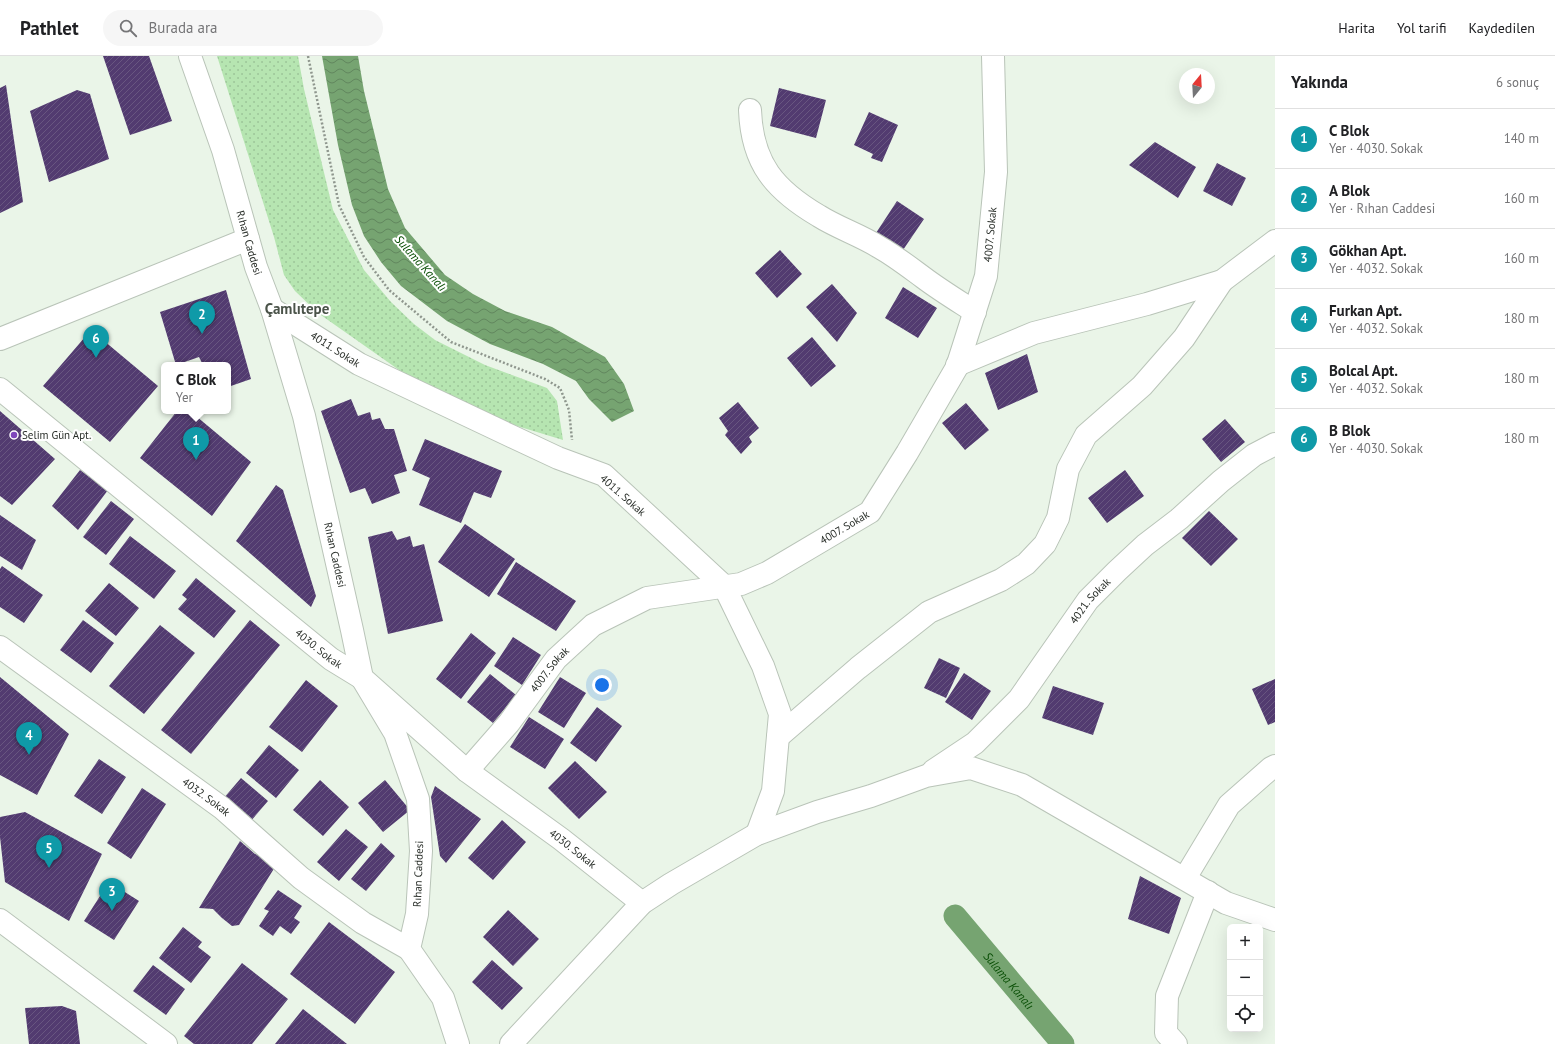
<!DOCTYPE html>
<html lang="tr">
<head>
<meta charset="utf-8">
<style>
	:root { --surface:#fff; --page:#f6f6f6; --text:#202124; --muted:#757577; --line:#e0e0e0; --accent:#7e45bb }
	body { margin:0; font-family:"PT Sans",sans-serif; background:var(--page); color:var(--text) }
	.controls { position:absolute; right:12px; bottom:12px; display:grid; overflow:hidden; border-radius:6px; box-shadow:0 4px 16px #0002 }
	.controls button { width:36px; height:36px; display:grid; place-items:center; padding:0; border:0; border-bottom:1px solid var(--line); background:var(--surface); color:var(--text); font:20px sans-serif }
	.compass { position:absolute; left:1179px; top:12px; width:36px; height:36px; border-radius:50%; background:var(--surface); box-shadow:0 4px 16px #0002; rotate:18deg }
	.you { position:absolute; left:602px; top:629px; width:14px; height:14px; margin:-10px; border:3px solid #fff; border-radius:50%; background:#1a73e8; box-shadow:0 0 0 6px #1a73e833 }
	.badge { display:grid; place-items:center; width:26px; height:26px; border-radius:50%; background:var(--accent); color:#fff; font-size:13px; font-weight:700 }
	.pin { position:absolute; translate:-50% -33px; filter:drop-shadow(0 1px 2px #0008) }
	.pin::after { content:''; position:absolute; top:21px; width:14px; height:12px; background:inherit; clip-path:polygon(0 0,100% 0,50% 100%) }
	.popup { position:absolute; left:161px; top:306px; width:70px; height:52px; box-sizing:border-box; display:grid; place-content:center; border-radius:6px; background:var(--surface); filter:drop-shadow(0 1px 3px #0005); font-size:13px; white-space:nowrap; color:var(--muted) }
	.popup b { font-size:15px; color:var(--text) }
	.popup::after { content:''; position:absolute; left:50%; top:100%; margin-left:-8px; border:8px solid transparent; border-top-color:var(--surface) }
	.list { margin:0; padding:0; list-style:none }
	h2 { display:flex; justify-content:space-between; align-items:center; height:52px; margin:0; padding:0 16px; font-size:17px }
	h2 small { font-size:13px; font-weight:400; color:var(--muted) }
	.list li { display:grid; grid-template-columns:26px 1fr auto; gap:12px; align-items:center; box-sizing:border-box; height:60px; padding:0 16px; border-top:1px solid var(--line) }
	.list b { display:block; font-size:15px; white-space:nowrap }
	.list p { margin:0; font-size:13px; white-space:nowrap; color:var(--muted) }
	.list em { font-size:13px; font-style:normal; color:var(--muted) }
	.icon { flex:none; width:22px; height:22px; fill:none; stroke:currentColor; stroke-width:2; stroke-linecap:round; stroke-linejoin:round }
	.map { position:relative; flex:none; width:1275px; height:988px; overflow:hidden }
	header { display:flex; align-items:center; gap:24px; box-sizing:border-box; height:56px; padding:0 20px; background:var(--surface); border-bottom:1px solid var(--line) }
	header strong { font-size:19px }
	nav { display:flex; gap:22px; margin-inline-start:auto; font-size:14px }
	.search { width:280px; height:36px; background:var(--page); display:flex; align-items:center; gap:10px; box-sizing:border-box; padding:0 14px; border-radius:22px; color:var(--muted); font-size:15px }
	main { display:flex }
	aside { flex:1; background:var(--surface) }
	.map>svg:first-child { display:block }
	.grass { fill:url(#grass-dots) }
	.water { fill:url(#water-waves) }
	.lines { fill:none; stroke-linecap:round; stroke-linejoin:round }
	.canal { stroke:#76a471; stroke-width:23 }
	.building { fill:url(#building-hatch) }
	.minor-casing { stroke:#b9c4b8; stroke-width:24 }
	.path { stroke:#8f978e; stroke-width:2.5; stroke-dasharray:2 2; stroke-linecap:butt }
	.minor { stroke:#fff; stroke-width:22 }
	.poi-dot { fill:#7e45bb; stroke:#fff; stroke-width:1.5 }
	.labels { text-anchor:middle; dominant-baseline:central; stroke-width:4; stroke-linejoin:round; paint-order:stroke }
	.street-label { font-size:11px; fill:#292e29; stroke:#fff }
	.poi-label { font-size:11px; fill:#292e29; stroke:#fff; text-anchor:start }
	.water-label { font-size:12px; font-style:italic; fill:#0a4f06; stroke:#fff }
	.district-label { font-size:15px; font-weight:bold; fill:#4a5349; stroke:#fff }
</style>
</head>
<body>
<header>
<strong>Pathlet</strong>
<div class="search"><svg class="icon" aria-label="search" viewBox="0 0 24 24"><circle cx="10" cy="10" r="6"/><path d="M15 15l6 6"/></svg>Burada ara</div>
<nav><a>Harita</a><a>Yol tarifi</a><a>Kaydedilen</a></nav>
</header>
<main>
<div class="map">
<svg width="1275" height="988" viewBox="0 0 1275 988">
	<defs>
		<pattern id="grass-dots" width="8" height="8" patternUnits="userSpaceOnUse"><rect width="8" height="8" fill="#b6e5b1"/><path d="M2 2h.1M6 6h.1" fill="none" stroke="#9cc598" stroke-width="1.8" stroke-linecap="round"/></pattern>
		<pattern id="water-waves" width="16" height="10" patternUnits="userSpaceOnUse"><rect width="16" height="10" fill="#76a471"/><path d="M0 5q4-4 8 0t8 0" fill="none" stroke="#61865d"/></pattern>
		<pattern id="building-hatch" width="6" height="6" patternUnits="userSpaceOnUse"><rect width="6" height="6" fill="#523b70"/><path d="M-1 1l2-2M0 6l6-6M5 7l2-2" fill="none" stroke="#685680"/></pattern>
	</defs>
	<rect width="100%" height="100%" fill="#eaf5e8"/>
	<path class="grass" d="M217,0H298L304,33L333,154L364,214L391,246L414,268L435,284L485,309L547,332L557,345L563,384L504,366L409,321L318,257L295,235L284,219L274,181Z"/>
	<path class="water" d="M322,0H358L364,35L388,133L405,172L445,219L473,238L505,255L552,271L605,301L624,328L634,355L612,366L589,343L576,325L543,308L490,288L447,265L401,230L381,206L364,180L352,149L338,89Z"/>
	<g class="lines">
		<path class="canal" id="s1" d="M955,860L1063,988"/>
	</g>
	<path class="building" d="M103,0H149L172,65L130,79Z
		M6,29L23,146L0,157V32Z
		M779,32L826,44L816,82L770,70Z
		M77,34L90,38L109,103L49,126L30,55Z
		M869,56L898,69L882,106L871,102L873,98L854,89Z
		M1155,86L1196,111L1178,142L1129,109Z
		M1217,107L1246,122L1232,150L1203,135Z
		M897,145L924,163L903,194L876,177Z
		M780,194L802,218L777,242L755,217Z
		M832,228L857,257L837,286L806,251Z
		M903,231L937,252L918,282L885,262Z
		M226,234L251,323L228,331V309H203L199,301L176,309L160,256Z
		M91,274L158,330L110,386L43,330Z
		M812,281L836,310L811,331L787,302Z
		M1027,298L1038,336L998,354L985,317Z
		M351,343L358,360L370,356L372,364L380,362L385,373H394L407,415L394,419L400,437L372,448L365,432L350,437L321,355Z
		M738,346L759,372L749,381L752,386L741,398L725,379L728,375L719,362Z
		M966,347L989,374L965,394L942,367Z
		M0,355L55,403L12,449L0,440Z
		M177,355H190L251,406L212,460L140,402Z
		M1225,363L1245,386L1221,406L1202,383Z
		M425,383L502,415L491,442L474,436L461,467L419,449L430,422L412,414Z
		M80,414L108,434L78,474L52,450Z
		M1125,414L1144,440L1107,467L1088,442Z
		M276,429L283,434L316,540L311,551L236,485Z
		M111,445L134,463L106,499L83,481Z
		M1209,455L1238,483L1211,510L1182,482Z
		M0,459L36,484L22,514L0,500Z
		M465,468L515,503L489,541L438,506Z
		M392,475L397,484L410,480L413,491L424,488L443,565L388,578L368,481Z
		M130,480L176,515L154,543L109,508Z
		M516,506L576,545L556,575L497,538Z
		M2,510L43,539L24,567L0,551V513Z
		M196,522L236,555L214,582L178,553L187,543L182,539Z
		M109,527L139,552L116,580L85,555Z
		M83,564L114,587L91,617L60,594Z
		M250,564L280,589L191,698L161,674Z
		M160,569L195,597L144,658L109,630Z
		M471,577L496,597L461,643L436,623Z
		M513,581L541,599L522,629L494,610Z
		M939,602L960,612L946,642L924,632Z
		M964,617L991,635L972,664L945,646Z
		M490,618L516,639L493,667L467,646Z
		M0,621L69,678L37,739L0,719Z
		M560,621L586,637L564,672L538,656Z
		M1275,623V666L1268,669L1252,633Z
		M306,624L338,650L302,696L269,671Z
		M1053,630L1104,647L1093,679L1042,662Z
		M597,651L622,670L596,706L570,687Z
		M529,661L564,683L545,713L510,691Z
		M269,689L299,714L276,742L246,717Z
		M99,703L126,721L102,758L74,740Z
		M575,705L607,736L579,763L548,732Z
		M241,722L268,745L250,766L223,743Z
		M320,724L349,751L323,780L293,754Z
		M385,724L410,754L383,776L358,747Z
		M435,730L481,763L446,807L440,800L431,741Z
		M142,732L166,748L131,803L107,787Z
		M25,756L102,798L69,865L5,826L0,781V761Z
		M502,764L526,786L493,824L468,802Z
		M346,773L368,791L339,825L317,806Z
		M240,785L255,798L264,800L275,811L239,869L232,870L222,862L213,853L199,852Z
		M381,787L395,800L366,835L351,823Z
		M1140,820L1181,842L1169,878L1128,863Z
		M109,826L139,845L114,884L84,865Z
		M278,834L302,850L294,862L300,866L291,878L280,870L273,880L259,870L269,855L264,853Z
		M508,854L539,883L513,910L483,881Z
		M329,866L395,916L355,968L290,918Z
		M183,871L202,886L198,891L211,901L191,927L159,902Z
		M492,904L523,932L502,954L472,926Z
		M242,907L288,943L252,988H194L184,980Z
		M153,909L185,933L166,959L133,935Z
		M62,950L76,955L80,988H29L25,952Z
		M303,953L347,988H275Z"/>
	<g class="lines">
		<g class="minor-casing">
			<g id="minor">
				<path id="s2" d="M190,0L223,94L256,211L272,253L304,360L352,574L362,622L395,677L418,743L421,795L417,858L409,893L443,942L458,988"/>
				<path d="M750,54C752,108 775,134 819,160C838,172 860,179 879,191C895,200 909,211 924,222C940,234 958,245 975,256"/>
				<path id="s3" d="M272,253L359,308L511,380L558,402L604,419L724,530L763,610L780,658L773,735L757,778"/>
				<path d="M0,283L248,183"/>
				<path d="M957,309L1034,277L1147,248L1222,225L1275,185"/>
				<path id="s4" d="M0,333L331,603L362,622L467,715L561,783L642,847"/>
				<path id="s5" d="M0,591L222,752L301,822L363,867L409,893"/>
				<path d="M778,681L858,612L929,556L1001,524L1026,508L1045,488L1058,462L1068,413L1086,379L1142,330L1184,282L1222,225"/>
				<path id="s6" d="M467,715L509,667L556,603L593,569L647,542L741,528L767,517L870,456L907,397L957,311L986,220L996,116L993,0"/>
				<path id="s7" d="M933,715L975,687L1019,643L1088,544L1117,515L1145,489L1179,463L1221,425L1254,399L1275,388"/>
				<path d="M1185,822L1229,749L1271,712L1275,710"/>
				<path d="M0,864L166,988"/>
				<path d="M511,988L642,847L671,828L757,778L817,756L871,740L926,720L971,712L1022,729L1226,847L1275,864"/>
				<path d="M1176,988L1166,977L1167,940L1208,836"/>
			</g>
		</g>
		<path class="path" d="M308,0L339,149L364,201L389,234L451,286L545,323L560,332L569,354L572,384"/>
		<use href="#minor" class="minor"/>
	</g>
	<circle class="poi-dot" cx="14" cy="379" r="4"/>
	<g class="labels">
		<g class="street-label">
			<text stroke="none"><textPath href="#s6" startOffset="803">4007. Sokak</textPath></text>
			<text stroke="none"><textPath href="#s2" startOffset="196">Rıhan Caddesi</textPath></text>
			<text stroke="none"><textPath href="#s3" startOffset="75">4011. Sokak</textPath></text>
			<text transform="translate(623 439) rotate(41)">4011. Sokak</text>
			<text stroke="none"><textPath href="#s6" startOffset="467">4007. Sokak</textPath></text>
			<text stroke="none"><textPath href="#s2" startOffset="520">Rıhan Caddesi</textPath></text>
			<text stroke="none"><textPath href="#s7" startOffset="234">4021. Sokak</textPath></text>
			<text stroke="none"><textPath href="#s4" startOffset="411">4030. Sokak</textPath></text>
			<text stroke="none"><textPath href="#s6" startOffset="131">4007. Sokak</textPath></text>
			<text stroke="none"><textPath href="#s5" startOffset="255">4032. Sokak</textPath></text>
			<text stroke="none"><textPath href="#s4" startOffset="735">4030. Sokak</textPath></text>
			<text transform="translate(418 818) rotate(-88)">Rıhan Caddesi</text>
		</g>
		<g class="poi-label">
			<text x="22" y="379">Selim Gün Apt.</text>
		</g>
		<g class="water-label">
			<text transform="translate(421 207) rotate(48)">Sulama Kanalı</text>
			<text stroke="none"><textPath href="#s1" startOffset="84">Sulama Kanalı</textPath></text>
		</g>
		<g class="district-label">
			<text x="297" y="252">Çamlıtepe</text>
		</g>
	</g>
</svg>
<div class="controls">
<button>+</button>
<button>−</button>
<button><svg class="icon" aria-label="locate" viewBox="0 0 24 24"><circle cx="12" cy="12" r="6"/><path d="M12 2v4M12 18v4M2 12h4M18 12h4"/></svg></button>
</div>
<svg class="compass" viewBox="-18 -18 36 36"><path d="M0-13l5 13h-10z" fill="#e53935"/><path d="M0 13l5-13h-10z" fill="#757577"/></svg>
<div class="you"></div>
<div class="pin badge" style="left:196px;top:404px;background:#0f9aa8">1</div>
<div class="popup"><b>C Blok</b>Yer</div>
<div class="pin badge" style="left:202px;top:278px;background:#0f9aa8">2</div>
<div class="pin badge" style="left:112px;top:855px;background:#0f9aa8">3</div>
<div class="pin badge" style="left:29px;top:699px;background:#0f9aa8">4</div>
<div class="pin badge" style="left:49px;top:812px;background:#0f9aa8">5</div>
<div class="pin badge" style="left:96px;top:302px;background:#0f9aa8">6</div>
</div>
<aside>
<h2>Yakında<small>6 sonuç</small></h2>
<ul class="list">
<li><span class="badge" style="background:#0f9aa8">1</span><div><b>C Blok</b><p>Yer · 4030. Sokak</p></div><em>140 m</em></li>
<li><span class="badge" style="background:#0f9aa8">2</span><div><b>A Blok</b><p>Yer · Rıhan Caddesi</p></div><em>160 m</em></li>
<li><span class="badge" style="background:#0f9aa8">3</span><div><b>Gökhan Apt.</b><p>Yer · 4032. Sokak</p></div><em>160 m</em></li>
<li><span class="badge" style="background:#0f9aa8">4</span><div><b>Furkan Apt.</b><p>Yer · 4032. Sokak</p></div><em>180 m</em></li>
<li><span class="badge" style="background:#0f9aa8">5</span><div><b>Bolcal Apt.</b><p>Yer · 4032. Sokak</p></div><em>180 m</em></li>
<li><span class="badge" style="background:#0f9aa8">6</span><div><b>B Blok</b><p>Yer · 4030. Sokak</p></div><em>180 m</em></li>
</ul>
</aside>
</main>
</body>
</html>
